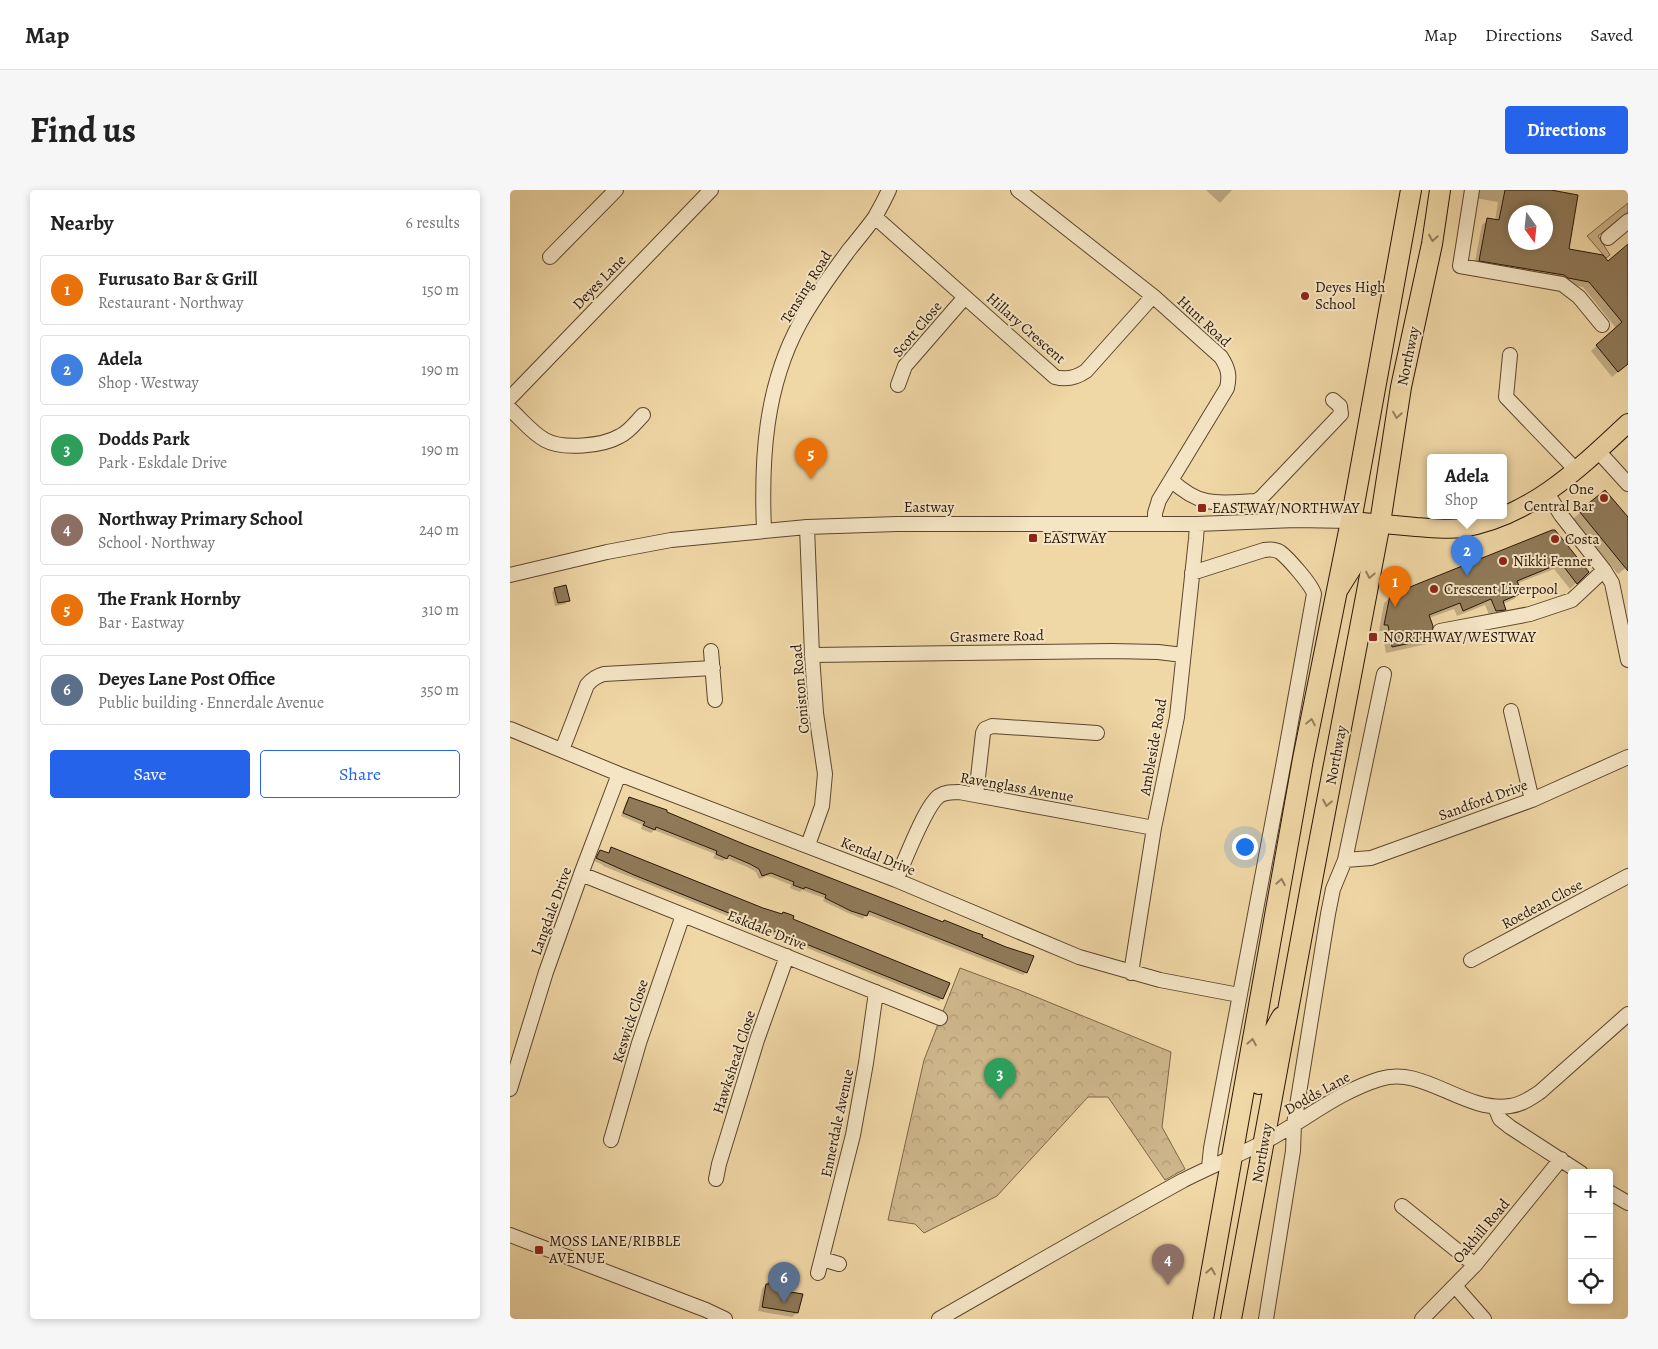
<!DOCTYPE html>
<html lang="en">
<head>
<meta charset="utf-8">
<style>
	:root { --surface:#fff; --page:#f6f6f6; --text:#222; --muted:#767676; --line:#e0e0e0; --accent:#2563eb }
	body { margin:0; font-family:Alegreya,serif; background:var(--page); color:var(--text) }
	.controls { position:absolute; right:15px; bottom:15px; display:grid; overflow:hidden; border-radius:5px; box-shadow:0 2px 8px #0003 }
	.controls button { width:45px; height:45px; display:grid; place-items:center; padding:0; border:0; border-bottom:1px solid var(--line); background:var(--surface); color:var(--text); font:25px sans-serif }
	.compass { position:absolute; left:998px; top:15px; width:45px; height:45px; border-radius:50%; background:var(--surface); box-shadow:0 2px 8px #0003; rotate:165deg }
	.you { position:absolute; left:734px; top:656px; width:18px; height:18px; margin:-12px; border:4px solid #fff; border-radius:50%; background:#1a73e8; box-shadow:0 0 0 8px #1a73e833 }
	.badge { display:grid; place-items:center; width:32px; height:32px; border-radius:50%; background:var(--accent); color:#fff; font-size:16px; font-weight:700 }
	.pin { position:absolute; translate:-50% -41px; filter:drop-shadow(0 1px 2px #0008) }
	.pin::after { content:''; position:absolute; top:26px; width:18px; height:15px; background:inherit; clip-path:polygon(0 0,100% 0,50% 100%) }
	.popup { position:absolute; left:917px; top:264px; width:80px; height:65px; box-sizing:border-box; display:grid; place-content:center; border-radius:5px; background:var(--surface); filter:drop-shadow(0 1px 4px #0005); font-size:16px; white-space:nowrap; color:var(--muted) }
	.popup b { font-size:19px; color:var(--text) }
	.popup::after { content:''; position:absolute; left:50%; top:100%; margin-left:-10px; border:10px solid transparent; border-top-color:var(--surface) }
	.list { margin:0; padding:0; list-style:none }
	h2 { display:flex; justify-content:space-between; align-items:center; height:65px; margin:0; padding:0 20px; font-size:21px }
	h2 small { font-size:16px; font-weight:400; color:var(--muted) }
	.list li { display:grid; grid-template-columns:32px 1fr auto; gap:15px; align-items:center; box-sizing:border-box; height:70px; margin:0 10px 10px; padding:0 10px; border:1px solid var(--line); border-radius:5px }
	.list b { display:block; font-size:19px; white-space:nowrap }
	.list p { margin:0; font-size:16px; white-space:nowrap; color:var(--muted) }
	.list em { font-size:16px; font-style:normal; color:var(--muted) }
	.actions { display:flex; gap:10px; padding:15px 20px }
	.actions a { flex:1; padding:11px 0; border:1px solid var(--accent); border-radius:5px; text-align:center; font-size:18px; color:var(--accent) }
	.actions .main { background:var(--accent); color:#fff }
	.icon { flex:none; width:28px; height:28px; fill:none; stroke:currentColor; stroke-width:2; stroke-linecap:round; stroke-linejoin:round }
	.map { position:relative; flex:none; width:1118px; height:1129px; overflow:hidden; border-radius:5px }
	header { display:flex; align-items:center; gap:30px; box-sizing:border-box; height:70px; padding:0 25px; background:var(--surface); border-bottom:1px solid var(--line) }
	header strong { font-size:24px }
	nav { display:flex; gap:28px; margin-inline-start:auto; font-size:18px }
	.intro { display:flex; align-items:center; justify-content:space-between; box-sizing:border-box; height:120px; padding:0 30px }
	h1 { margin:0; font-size:35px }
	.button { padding:12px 22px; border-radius:5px; background:var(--accent); color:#fff; font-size:18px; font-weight:700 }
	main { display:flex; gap:30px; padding:0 30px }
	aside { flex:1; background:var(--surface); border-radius:5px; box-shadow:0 2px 8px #0003 }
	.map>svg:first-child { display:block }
	.grass { fill:#ceb68b; stroke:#7c6648 }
	.park { fill:url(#park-crowns); stroke:#7c6648 }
	.shadow { fill:#0003; fill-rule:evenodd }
	.building { fill:#907a59; stroke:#291505; fill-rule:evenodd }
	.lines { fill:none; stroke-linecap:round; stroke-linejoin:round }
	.minor-casing { stroke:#5b462d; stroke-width:16 }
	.major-casing { stroke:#291505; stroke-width:20 }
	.highway-casing { stroke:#291505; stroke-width:22 }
	.minor { stroke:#f5e5c5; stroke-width:14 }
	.major { stroke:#f0d7a6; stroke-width:18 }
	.highway { stroke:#f0d7a6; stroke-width:20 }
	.oneway { stroke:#96805e }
	.poi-dot { fill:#8f2418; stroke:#f5e5c5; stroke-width:2 }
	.labels { text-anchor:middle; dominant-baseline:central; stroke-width:4; stroke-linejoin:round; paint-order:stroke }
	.street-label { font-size:15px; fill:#291505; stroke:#f5e5c5 }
	.poi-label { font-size:15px; fill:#291505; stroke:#f5e5c5; text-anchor:start }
</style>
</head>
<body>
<header>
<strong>Map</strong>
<nav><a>Map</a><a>Directions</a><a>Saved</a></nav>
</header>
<div class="intro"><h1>Find us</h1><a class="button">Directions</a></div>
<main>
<aside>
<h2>Nearby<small>6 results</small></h2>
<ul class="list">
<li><span class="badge" style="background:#e8710a">1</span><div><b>Furusato Bar &amp; Grill</b><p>Restaurant · Northway</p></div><em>150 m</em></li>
<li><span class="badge" style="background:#3f7fe0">2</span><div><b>Adela</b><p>Shop · Westway</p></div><em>190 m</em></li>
<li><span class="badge" style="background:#2e9e5b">3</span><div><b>Dodds Park</b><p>Park · Eskdale Drive</p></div><em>190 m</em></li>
<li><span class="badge" style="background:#8d6e63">4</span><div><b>Northway Primary School</b><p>School · Northway</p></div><em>240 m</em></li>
<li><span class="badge" style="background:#e8710a">5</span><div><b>The Frank Hornby</b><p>Bar · Eastway</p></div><em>310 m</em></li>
<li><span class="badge" style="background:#5c6f8a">6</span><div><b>Deyes Lane Post Office</b><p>Public building · Ennerdale Avenue</p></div><em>350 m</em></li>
</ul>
<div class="actions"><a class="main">Save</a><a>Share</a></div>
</aside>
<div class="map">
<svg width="1118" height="1129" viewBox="0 0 1118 1129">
	<defs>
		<pattern id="park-crowns" width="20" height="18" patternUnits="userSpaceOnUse" patternTransform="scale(1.25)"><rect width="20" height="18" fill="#ceb68b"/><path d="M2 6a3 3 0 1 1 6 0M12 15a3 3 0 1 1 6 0" fill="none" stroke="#b19c76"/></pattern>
	</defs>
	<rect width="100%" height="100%" fill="#f0d7a6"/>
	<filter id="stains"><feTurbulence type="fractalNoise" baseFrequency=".004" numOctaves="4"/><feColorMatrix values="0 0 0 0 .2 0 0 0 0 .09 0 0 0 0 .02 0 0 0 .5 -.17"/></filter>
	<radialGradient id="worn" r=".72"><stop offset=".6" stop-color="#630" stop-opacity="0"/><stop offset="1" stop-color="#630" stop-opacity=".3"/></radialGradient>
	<path class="grass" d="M1118,13V22L1088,46L1100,65L1096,68L1077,46Z"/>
	<path class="park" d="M450,778L509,800L661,862L652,937L675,979L655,990L598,907H578L487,1006L414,1043L405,1034L378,1030L414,870Z"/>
	<path class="shadow" d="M696,0H722L710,13Z
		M962,0H1034L1057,60L1098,73L1116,57L1118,59V173L1102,187L1081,161L1106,138L1073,97L964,76L972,35L978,30L985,31L988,12L965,8ZM1006,22H1036V52H1006Z
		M1095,301L1118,329V376L1108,384L1063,329Z
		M1044,341L1077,382L1060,399L1044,379L1006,394L1010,403L1004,409L993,414L995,419L989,425L980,427L975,415L947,426L944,419L919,428L920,443L923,448L917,454L876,463L872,441H869L874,413L881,407Z
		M45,399L59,410L55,414L45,416L42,402Z
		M119,609L471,748L516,782L513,785L356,724L353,729L338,723L313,711L314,708L292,700L290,702L280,698L281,695L261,687L257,686L249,689L246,682L237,677L216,668L213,671L203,668L205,664L144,640L141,643L131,639L132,635L111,626L116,612Z
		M102,658L281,730L432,808L429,811L93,676V675L84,671L87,664L90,661L98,664Z
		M261,1088L266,1102L287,1123L282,1127L248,1121L252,1099Z"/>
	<path class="building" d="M995,0H1041L1068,5L1059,59L1093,65L1098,71L1118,54V174L1108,182L1086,155L1112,132L1079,92L1058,88L1054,85L969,71L977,28L989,30ZM1006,22H1036V52H1006Z
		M1095,300L1118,327V381L1069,321Z
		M1042,340H1045L1079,382L1067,394L1051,373L1007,391L1012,403L993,411L996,420L986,421L981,409L953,421L950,413L919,425L923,436L922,443L925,448L882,457L878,435H874L880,405Z
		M56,395L60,411L48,413L44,398Z
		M119,607L157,620V622L236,655L359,703L433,732L434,730L464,742L473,745L472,747L496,757L524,766L517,783L359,721L357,726L341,721L315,708L316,705L295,697L294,699L283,695L284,692L261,683L252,686L249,679L240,674L219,665L217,669L206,664L207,661L146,637L145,640L133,635L135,632L113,623Z
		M101,657L253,718L272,724L273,722L279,724L284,726L283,729L440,793L433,809L124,685L86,668L90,660L99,663Z
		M260,1087L270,1088L267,1100L293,1104L288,1123L252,1117L256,1094H259Z"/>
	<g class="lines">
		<g class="minor-casing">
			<path id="minor" d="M508,0L643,106L711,167C718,178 720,185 717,198L649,310L645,323V334
				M962,0L950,76L1052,94L1069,107L1092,135
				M365,27L545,187C556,190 566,188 576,181L643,106
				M1098,48L1118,31
				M40,67L106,0
				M1000,165L996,207L1066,280
				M388,195L395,176L455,107
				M0,208L201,0
				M0,219C11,229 22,243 35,250C53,260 93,256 110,246C119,242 126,232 133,225
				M1088,261L1118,294
				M661,290C691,318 708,313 746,311L751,308L831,224L830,216L823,210
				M1037,303L1051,325L1094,380L1102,393L1118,470
				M297,337L302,465L306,523L315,584L312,616L298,655
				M254,340C251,269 255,197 290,133C304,107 322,83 339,60C348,49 357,38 365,27C370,18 375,9 379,0
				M682,383L754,360C760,359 765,359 770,362C778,368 802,395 804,404L774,571L701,958L699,977
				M0,385L97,362L161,350L297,337L387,334H687L786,330L841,331
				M930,441L1020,424L1062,410L1094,380
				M201,461L205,510
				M302,465L602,461L648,462L673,465
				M1001,521L1022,610
				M0,539L109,584L386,690L569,767L650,790L729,805
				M52,560L77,495C82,489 86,486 94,484L203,478
				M466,605L473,543L475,539L482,536L587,543
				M835,670L861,668L1022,610L1118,567
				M71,684L430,828
				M386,690C395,671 415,616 429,606C435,602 442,602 449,602L644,638
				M961,770L1118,686
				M621,783L644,638L667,527L686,349L687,334
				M0,899L36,782L71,684L109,584
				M985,917L990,929L1000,937L1071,983
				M101,950L129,853L173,725
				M206,989L209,974L247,850L277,766
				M1099,1002L1118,1013
				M892,1016L965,1075
				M0,1045L196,1120L215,1129
				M312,1069L329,1074
				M308,1083L343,945L356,873L366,802
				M945,1096L974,1129
				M429,1129C510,1083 590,1036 672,991C699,977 727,966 754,952C793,932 827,902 870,889C913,875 954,923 1000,916C1011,915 1021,908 1030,902L1118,824
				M756,1129L783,961L784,934L818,724L823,699L835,670L874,484
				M912,1129L965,1075L1051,969"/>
		</g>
		<g class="major-casing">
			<path id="major" d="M841,331C863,333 885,335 906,337C922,338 937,340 952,338C1020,327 1070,278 1118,233
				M830,398C835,389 842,380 846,371C853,353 848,342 870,333"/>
		</g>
		<g class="highway-casing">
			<path id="highway" d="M749,894C754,866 757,852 772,827
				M693,1129L793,569L841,331L901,0
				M721,1129L803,685L870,333L891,197L922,54L930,0"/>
		</g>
		<use href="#minor" class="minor"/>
		<use href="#major" class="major"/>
		<use href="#highway" class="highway"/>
	</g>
	<defs><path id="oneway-chevron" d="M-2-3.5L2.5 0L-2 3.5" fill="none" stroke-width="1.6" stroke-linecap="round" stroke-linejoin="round" transform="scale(1.25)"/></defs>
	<g class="oneway">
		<use href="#oneway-chevron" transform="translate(923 48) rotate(99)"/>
		<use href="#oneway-chevron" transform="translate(887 225) rotate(99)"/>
		<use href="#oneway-chevron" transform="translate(860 385) rotate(101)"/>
		<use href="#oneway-chevron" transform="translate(801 532) rotate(-79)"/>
		<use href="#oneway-chevron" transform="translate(817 613) rotate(101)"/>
		<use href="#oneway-chevron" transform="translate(771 692) rotate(-80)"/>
		<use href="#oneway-chevron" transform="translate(742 852) rotate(-80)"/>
		<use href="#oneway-chevron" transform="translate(701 1081) rotate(-80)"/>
	</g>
	<g class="poi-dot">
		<circle cx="795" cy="106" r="5"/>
		<circle cx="1094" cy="308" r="5"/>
		<rect x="687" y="313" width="10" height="10" rx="2.5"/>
		<rect x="518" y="343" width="10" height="10" rx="2.5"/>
		<circle cx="1045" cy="349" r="5"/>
		<circle cx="993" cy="371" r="5"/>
		<circle cx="924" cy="399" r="5"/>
		<rect x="858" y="442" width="10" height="10" rx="2.5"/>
		<rect x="24" y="1055" width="10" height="10" rx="2.5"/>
	</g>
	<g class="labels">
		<g class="street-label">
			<text transform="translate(89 92) rotate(-46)">Deyes Lane</text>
			<text transform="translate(296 97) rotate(-58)">Tensing Road</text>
			<text transform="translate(694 131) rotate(43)">Hunt Road</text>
			<text transform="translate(516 138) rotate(41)">Hillary Crescent</text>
			<text transform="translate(407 139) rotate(-50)">Scott Close</text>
			<text transform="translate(898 166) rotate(-78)">Northway</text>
			<text x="419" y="317">Eastway</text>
			<text transform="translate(487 446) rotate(-1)">Grasmere Road</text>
			<text transform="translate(290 499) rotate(-95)">Coniston Road</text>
			<text transform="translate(643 557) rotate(-80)">Ambleside Road</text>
			<text transform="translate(826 565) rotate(-79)">Northway</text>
			<text transform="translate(507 597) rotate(10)">Ravenglass Avenue</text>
			<text transform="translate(973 610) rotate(-20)">Sandford Drive</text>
			<text transform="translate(368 666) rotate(22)">Kendal Drive</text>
			<text transform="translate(1032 714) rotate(-28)">Roedean Close</text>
			<text transform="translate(41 721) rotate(-70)">Langdale Drive</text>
			<text transform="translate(257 740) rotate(22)">Eskdale Drive</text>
			<text transform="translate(120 831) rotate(-72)">Keswick Close</text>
			<text transform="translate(224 872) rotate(-72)">Hawkshead Close</text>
			<text transform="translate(807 903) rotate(-29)">Dodds Lane</text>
			<text transform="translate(327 933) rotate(-78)">Ennerdale Avenue</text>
			<text transform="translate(752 963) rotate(-80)">Northway</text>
			<text transform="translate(971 1041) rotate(-50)">Oakhill Road</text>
		</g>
		<g class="poi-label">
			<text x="805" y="97">Deyes High<tspan x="805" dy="17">School</tspan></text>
			<text x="1084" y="299" text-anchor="end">One<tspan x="1084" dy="17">Central Bar</tspan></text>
			<text x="702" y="318">EASTWAY/NORTHWAY</text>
			<text x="533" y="348">EASTWAY</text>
			<text x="1055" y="349">Costa</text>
			<text x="1003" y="371">Nikki Fenner</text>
			<text x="934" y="399">Crescent Liverpool</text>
			<text x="873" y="447">NORTHWAY/WESTWAY</text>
			<text x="39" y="1051">MOSS LANE/RIBBLE<tspan x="39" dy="17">AVENUE</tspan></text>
		</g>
	</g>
	<rect width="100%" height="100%" filter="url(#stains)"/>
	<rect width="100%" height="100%" fill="url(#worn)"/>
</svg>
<div class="controls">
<button>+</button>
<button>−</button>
<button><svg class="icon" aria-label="locate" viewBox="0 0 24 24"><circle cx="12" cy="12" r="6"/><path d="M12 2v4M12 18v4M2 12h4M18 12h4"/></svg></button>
</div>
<svg class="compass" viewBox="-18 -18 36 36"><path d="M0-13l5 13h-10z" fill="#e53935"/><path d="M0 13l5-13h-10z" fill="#767676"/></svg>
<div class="you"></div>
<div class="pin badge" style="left:885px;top:417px;background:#e8710a">1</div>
<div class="pin badge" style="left:957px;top:386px;background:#3f7fe0">2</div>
<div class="popup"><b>Adela</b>Shop</div>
<div class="pin badge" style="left:490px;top:909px;background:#2e9e5b">3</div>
<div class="pin badge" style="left:658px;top:1095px;background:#8d6e63">4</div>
<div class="pin badge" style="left:301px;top:289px;background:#e8710a">5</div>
<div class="pin badge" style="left:274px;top:1113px;background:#5c6f8a">6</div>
</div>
</main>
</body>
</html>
